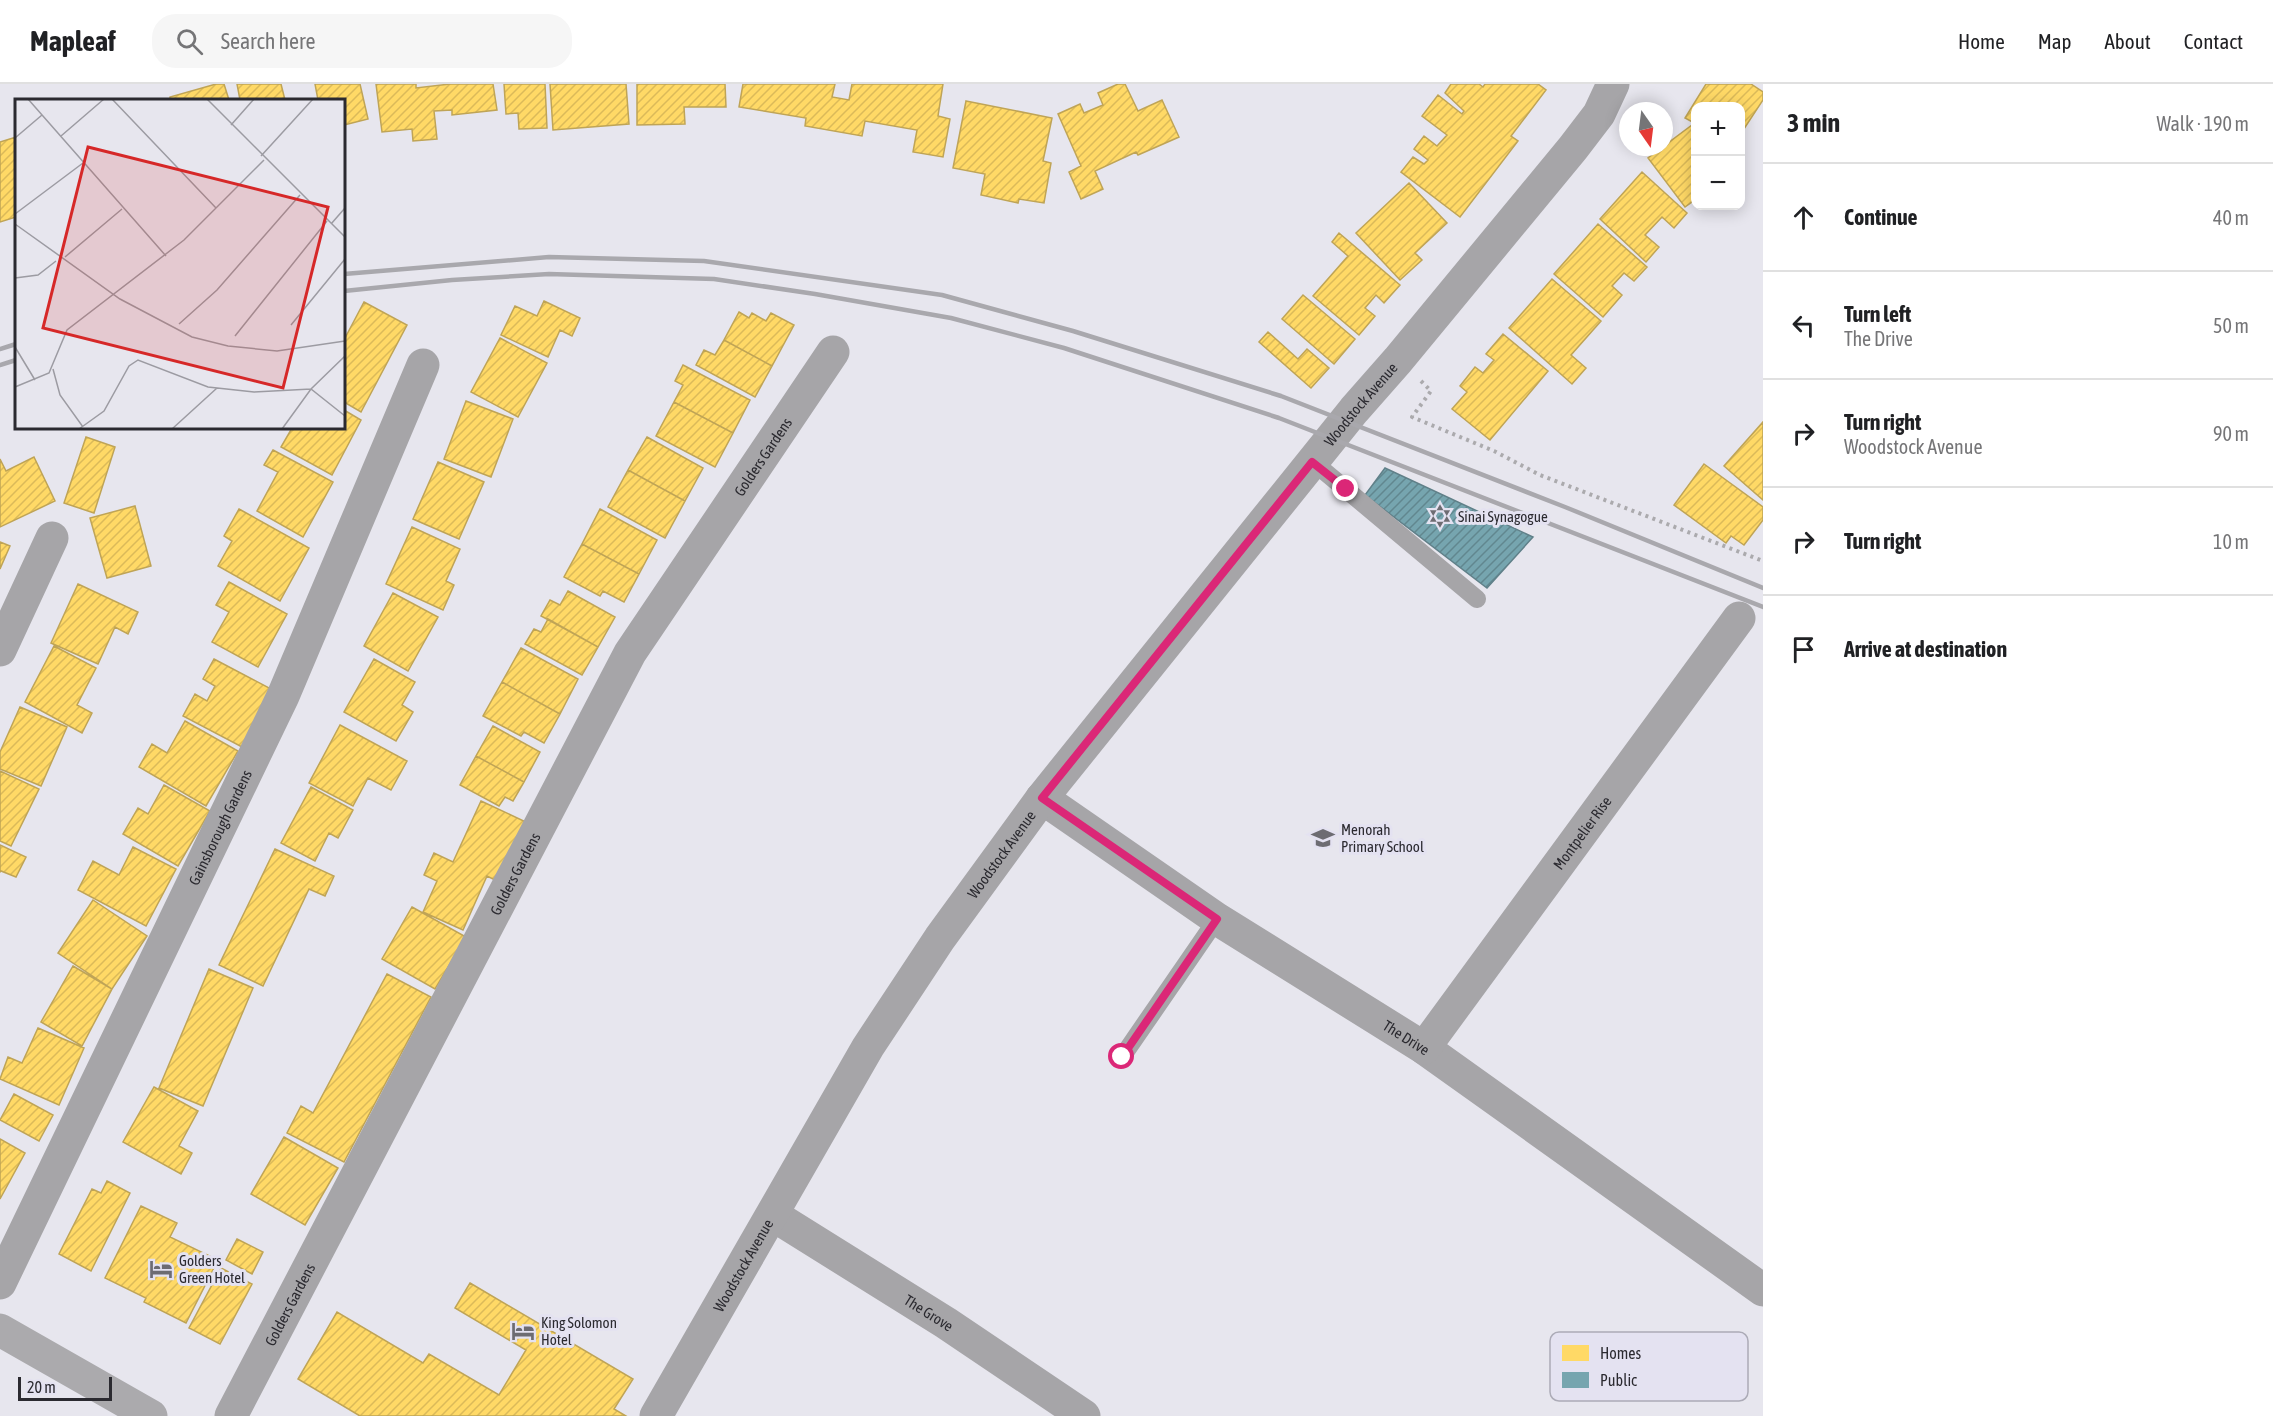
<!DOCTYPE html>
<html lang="en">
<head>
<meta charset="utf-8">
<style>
	:root { --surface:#fff; --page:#f6f6f6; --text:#202124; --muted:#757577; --line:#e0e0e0 }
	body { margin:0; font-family:"Asap Condensed",sans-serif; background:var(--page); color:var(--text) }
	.controls { position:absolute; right:18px; top:18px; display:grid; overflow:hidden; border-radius:12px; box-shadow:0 3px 15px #0003 }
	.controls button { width:54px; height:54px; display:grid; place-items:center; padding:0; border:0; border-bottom:2px solid var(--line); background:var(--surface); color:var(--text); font:30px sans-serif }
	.compass { position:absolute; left:1619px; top:18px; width:54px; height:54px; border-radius:50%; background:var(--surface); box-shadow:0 3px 15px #0003; rotate:166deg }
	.scale { position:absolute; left:18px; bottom:15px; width:94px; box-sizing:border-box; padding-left:6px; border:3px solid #2b2a30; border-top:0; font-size:16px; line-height:21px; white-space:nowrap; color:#2b2a30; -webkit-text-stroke:4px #e4e2f1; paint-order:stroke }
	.stop { position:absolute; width:18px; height:18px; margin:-14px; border:4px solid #db2777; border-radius:50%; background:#fff }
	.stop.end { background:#db2777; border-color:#fff; box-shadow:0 2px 6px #0008 }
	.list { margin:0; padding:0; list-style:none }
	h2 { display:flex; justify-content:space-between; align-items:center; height:78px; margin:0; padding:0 24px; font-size:26px }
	h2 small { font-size:20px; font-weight:400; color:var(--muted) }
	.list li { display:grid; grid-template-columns:39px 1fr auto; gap:18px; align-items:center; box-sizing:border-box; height:108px; padding:0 24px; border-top:2px solid var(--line) }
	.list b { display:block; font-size:22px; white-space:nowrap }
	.list p { margin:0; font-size:20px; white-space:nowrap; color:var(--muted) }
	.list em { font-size:20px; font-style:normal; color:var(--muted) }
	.icon { flex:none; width:33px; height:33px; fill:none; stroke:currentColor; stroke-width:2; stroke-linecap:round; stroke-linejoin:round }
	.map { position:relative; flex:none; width:1763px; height:1332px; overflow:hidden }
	header { display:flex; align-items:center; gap:36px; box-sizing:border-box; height:84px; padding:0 30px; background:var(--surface); border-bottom:2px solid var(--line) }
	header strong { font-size:28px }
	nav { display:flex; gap:33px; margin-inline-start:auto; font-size:21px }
	.search { width:420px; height:54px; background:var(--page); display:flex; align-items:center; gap:15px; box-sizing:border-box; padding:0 21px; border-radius:24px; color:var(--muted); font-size:22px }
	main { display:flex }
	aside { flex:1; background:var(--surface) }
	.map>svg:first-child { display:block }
	.homes { fill:url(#homes-hatch); stroke:#bfa456; stroke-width:1.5 }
	.public { fill:url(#public-hatch); stroke:#608089; stroke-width:1.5 }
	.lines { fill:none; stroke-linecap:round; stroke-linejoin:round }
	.path { stroke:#abaaad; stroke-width:4; stroke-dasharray:3 4.5; stroke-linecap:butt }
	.lane { stroke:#a6a5a8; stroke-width:18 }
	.street { stroke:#a6a5a8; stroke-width:33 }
	.primary { stroke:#abaaad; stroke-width:33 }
	.rail { stroke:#a9a8ad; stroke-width:4.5 }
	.route { stroke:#db2777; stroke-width:8 }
	.labels { text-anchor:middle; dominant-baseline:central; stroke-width:6; stroke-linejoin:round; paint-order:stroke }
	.street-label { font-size:15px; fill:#2b2a30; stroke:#e4e2f1 }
	.poi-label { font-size:15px; fill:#2b2a30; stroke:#e4e2f1; text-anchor:start }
	.inset-road { fill:none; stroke:#9c9ba2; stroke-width:1.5 }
	.view { fill:#d62828; fill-opacity:0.15; stroke:#d62828; stroke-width:3 }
	.inset-edge { fill:none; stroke:#2b2a30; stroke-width:3 }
	.key { fill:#e4e2f1; stroke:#acabb7; stroke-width:1.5 }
	.key-label { font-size:16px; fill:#2b2a30 }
</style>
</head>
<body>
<header>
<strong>Mapleaf</strong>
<div class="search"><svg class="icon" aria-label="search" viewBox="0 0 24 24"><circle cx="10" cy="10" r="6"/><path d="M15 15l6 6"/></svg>Search here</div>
<nav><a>Home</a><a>Map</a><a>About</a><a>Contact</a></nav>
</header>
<main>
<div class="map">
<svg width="1763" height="1332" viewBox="0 0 1763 1332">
	<defs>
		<pattern id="homes-hatch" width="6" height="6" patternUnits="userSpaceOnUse" patternTransform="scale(1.5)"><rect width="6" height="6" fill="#ffd966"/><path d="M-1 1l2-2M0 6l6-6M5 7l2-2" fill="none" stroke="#dbba59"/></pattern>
		<pattern id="public-hatch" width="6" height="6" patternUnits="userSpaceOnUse" patternTransform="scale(1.5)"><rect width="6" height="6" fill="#76a5af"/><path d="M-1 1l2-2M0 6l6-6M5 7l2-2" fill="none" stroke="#61878f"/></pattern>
	</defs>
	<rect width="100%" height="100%" fill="#e7e6ee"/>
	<path class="homes" d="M216,0H224L229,16H170V13Z
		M237,0H281L285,16H240Z
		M315,0H360L368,35L344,41V16H318Z
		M376,0H416V4L450,0H493L497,26L452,31V26L434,27L437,55L413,57L412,45L382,48Z
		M504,0H545L547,44L519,45L518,29L506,30Z
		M550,0H626L629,40L553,46Z
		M637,0H725L726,23H684L685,40L637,41Z
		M743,0H835L832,13L849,16L852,0H943L938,32L950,35L943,73L913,68L917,46L865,37L862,52L805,42L806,34L739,23Z
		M1118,0H1125L1138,27L1162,16L1179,53L1138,71L1136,68L1095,87L1103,105L1081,115L1069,88L1081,82L1058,30L1080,20L1084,29L1103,21L1098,9Z
		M1451,0H1479L1483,3L1485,0H1538L1546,6L1511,52L1518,57L1460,133L1401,88L1413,73L1424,80L1428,76L1414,65L1424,52L1437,62L1447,51L1422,32L1438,11L1462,30L1464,27L1445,9Z
		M1706,0H1751L1763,8V16L1740,51V22H1696V40L1685,34Z
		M966,17L1052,34L1043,77L1051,79L1044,119L1019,115L1018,119L981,111L985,90L953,84Z
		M1692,41L1696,45V115L1685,123L1648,74Z
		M16,53V133L0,138V58Z
		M1642,88L1687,129L1674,144L1662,133L1645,151L1659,163L1646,178L1600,135Z
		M1409,99L1447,139L1415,169L1422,176L1400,196L1356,149Z
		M1598,140L1647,183L1634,197L1624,189L1612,202L1622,211L1603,233L1554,190Z
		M1339,149L1400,201L1384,219L1376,211L1365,224L1375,232L1359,251L1313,212L1348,172L1332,158Z
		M1552,195L1601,237L1571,271L1586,284L1572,300L1509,244Z
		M1303,211L1355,255L1334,280L1282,235Z
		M544,217L580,234L572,252L560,246L548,273L501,251L515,222L537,232Z
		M364,218L407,241L361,328L344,318V253L345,254Z
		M739,228L749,234L752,229L766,237L771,229L794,241L772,282L724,256Z
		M1268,248L1298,275L1307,265L1329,284L1311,304L1259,258Z
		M1503,250L1548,287L1490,356L1452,325L1467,308L1460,302L1475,283L1483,289L1494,276L1486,270Z
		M500,254L547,279L518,333L471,308Z
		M724,256L772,282L755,313L696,281L704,266L715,271Z
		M683,281L750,316L733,349L674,318L683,301L675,297Z
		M466,317L513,335L491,393L444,375Z
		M674,318L733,349L715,383L656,352Z
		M344,326L361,336L332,391L281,363L292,344H344Z
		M1763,338V416L1724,382Z
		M86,353L115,363L94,429L64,419Z
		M647,353L703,384L685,417L628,386Z
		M273,366L333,398L303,453L257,427L278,388L264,381Z
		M34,373L55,417L0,443V375L6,387Z
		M438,378L484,398L459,455L413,435Z
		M1704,380L1763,423V436L1744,461L1731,452L1726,459L1674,421Z
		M628,386L685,417L665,454L608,423Z
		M135,422L151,482L107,494L90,434Z
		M239,425L309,464L280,517L218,482L232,457L224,452Z
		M600,425L657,456L639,490L582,460Z
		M412,443L460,465L446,497L454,501L443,526L386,500Z
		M0,458L10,462L0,485Z
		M582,460L639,490L624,518L603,507L600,512L564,493Z
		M229,498L287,530L258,583L212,558L229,528L216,521Z
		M78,500L138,528L128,550L115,543L98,580L51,559Z
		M568,507L615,533L598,563L541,532L550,516L560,521Z
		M393,509L438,533L408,587L364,562Z
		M548,535L598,563L582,591L525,560L534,545L541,548Z
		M54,562L96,584L77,621L92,629L82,649L25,618Z
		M521,564L578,595L560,630L502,598Z
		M214,575L273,606L242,663L183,632L195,610L207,617L215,602L203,595Z
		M374,575L415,598L402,621L413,628L396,657L344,628Z
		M502,598L560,630L544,659L524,648L521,652L483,632Z
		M20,623L67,643L41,702L0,685V668Z
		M185,637L238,667L206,722L139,683L152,660L167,669Z
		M340,641L407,677L391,706L368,694L353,722L309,699Z
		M493,642L540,668L524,698L476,672Z
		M476,672L524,698L513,717L505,713L499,722L460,701Z
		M0,687L39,705L11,762L0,757Z
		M164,701L210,727L178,782L123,750L138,724L148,730Z
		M311,703L353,726L338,754L329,749L315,777L281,759Z
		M481,717L526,738L499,798L487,792L463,846L423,828L437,797L424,791L434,769L453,778Z
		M0,761L26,773L16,793L1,787L0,788Z
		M133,763L176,785L146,842L78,806L93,777L119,791Z
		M275,765L334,792L325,812L309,805L263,902L219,881Z
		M93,816L147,852L112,905L58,869Z
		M412,823L466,853L435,905L382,875Z
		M73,882L112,905L82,962L41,938Z
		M209,885L253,904L203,1022L159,1004Z
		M387,890L431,913L344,1078L287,1049L301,1022L313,1029Z
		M38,944L84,964L59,1021L0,995L8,973L22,979Z
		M154,1003L198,1027L179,1062L192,1069L181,1090L123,1058Z
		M14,1010L53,1031L39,1057L0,1036Z
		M284,1053L338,1084L305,1141L251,1110Z
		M0,1055L25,1069L0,1115Z
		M107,1097L130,1109L91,1187L59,1170L92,1105L101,1109Z
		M141,1122L177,1139L170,1153L218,1176L186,1239L144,1218L146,1214L105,1194Z
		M237,1155L263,1168L252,1190L226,1176Z
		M221,1184L252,1200L220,1260L189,1244Z
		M470,1199L633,1295L614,1325L626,1332H360L298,1295L337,1228L423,1279L429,1270L499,1311L526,1266L455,1224Z"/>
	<path class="public" d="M1385,384L1533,453L1487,504L1365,411Z"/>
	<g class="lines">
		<path class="path" d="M1421,297L1431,307L1412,333L1494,367L1540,391L1763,477"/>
		<path class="lane" d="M1312,377L1477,515
			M1122,973L1217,835"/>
		<g class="street">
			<path d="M0,566L52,454"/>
			<path id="s1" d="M1042,714L1217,835L1424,964L1763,1206"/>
			<path id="s2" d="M1424,964L1739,534"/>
			<path id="s3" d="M773,1131L946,1239L1084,1332"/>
			<path id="s4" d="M0,1199L283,612L423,281"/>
			<path id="s5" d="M231,1332L630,569L833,268"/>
			<path id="s6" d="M656,1332L868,963L940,854L1042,714L1354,326L1398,276L1573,64L1599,30L1613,0"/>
		</g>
		<path class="primary" d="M0,1246L151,1332"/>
		<path class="rail" d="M344,190L549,173L704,177L942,211L1073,247L1281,312L1565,423L1763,504
			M344,207L452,196L549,190L714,195L815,210L951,234L1064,264L1279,334L1763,523
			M0,265L16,260
			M0,281L16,276"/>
	</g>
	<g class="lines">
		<path class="route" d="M1122,973L1217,835L1042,714L1312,378L1346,405"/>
	</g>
	<defs>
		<g id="synagogue-bare" transform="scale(1.8)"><path d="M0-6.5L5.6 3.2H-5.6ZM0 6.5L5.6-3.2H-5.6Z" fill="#6d6c72" stroke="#e4e2f1" stroke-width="2.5" paint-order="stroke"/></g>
		<g id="school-bare" transform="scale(1.8)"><path d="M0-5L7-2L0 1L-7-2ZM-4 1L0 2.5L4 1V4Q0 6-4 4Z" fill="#6d6c72" stroke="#e4e2f1" stroke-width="2.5" paint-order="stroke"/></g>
		<g id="hotel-bare" transform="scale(1.8)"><path d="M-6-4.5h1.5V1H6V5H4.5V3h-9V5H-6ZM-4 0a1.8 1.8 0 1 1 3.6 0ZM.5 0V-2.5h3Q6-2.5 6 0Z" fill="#6d6c72" stroke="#e4e2f1" stroke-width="2.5" paint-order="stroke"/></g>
	</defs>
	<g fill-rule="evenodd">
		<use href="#synagogue-bare" x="1440" y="432"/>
		<use href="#school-bare" x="1323" y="754"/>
		<use href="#hotel-bare" x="161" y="1185"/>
		<use href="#hotel-bare" x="523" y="1247"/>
	</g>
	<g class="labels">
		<g class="street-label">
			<text stroke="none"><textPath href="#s6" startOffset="1236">Woodstock Avenue</textPath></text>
			<text stroke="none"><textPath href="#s5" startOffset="1098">Golders Gardens</textPath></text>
			<text stroke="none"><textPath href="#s4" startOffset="506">Gainsborough Gardens</textPath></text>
			<text stroke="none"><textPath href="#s2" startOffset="267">Montpelier Rise</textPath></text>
			<text stroke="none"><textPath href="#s6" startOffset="660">Woodstock Avenue</textPath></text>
			<text stroke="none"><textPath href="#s5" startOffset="612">Golders Gardens</textPath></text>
			<text stroke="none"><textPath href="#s1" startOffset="436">The Drive</textPath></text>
			<text stroke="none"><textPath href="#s6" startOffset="174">Woodstock Avenue</textPath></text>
			<text stroke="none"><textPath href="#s5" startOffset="126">Golders Gardens</textPath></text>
			<text stroke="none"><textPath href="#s3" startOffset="184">The Grove</textPath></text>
		</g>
		<g class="poi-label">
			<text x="1458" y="432">Sinai Synagogue</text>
			<text x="1341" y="745">Menorah<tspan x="1341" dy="17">Primary School</tspan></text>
			<text x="179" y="1176">Golders<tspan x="179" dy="17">Green Hotel</tspan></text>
			<text x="541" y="1238">King Solomon<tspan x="541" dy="17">Hotel</tspan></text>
		</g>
	</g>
	<g transform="translate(15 15)">
		<rect width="330" height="330" fill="#e7e6ee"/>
		<path class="inset-road" d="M13,0L151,157M97,0L201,109M192,0L330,138M216,26L239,0M46,37L89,0M0,39L27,16M246,57L298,0M0,115L68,64M0,125L105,200L177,238L213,247L262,252L330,242M316,125L330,109M50,158L107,110M0,179L23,176L41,162M164,225L202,191L285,96M276,226L330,160M220,237L312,122M0,248L20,281M38,270L45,296L68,328M0,288L34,274L52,231L169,141L249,61M64,330L89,312L114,267L123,261L193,288L239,293L296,290L330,317M157,330L202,289M267,330L296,290L330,257"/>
		<path class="view" d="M73,48L313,108L268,289L28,229Z"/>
		<rect width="330" height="330" class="inset-edge"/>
	</g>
	<rect x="1550" y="1248" width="198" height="69" rx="9" class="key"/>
	<rect x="1562" y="1261" width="27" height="16" fill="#ffd966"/>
	<rect x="1562" y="1288" width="27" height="16" fill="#76a5af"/>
	<g class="key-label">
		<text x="1600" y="1275">Homes</text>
		<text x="1600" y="1302">Public</text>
	</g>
</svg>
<div class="controls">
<button>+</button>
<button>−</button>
</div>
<svg class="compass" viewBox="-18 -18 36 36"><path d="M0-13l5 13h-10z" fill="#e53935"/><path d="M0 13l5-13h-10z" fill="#757577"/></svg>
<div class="scale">20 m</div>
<div class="stop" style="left:1122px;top:973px"></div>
<div class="stop end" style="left:1346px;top:405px"></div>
</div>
<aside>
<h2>3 min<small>Walk · 190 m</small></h2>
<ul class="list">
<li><svg class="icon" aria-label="ahead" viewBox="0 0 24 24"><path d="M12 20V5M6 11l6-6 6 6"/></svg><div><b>Continue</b></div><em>40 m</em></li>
<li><svg class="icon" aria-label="left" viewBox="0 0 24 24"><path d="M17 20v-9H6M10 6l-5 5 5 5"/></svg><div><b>Turn left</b><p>The Drive</p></div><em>50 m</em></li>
<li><svg class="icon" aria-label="right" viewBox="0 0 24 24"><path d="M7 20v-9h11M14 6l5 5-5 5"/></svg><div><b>Turn right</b><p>Woodstock Avenue</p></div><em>90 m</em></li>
<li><svg class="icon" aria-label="right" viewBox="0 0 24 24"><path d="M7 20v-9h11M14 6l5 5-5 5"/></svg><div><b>Turn right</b></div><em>10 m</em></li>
<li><svg class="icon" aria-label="arrive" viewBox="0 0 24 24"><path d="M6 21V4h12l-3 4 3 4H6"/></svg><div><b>Arrive at destination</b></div></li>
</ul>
</aside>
</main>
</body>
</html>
